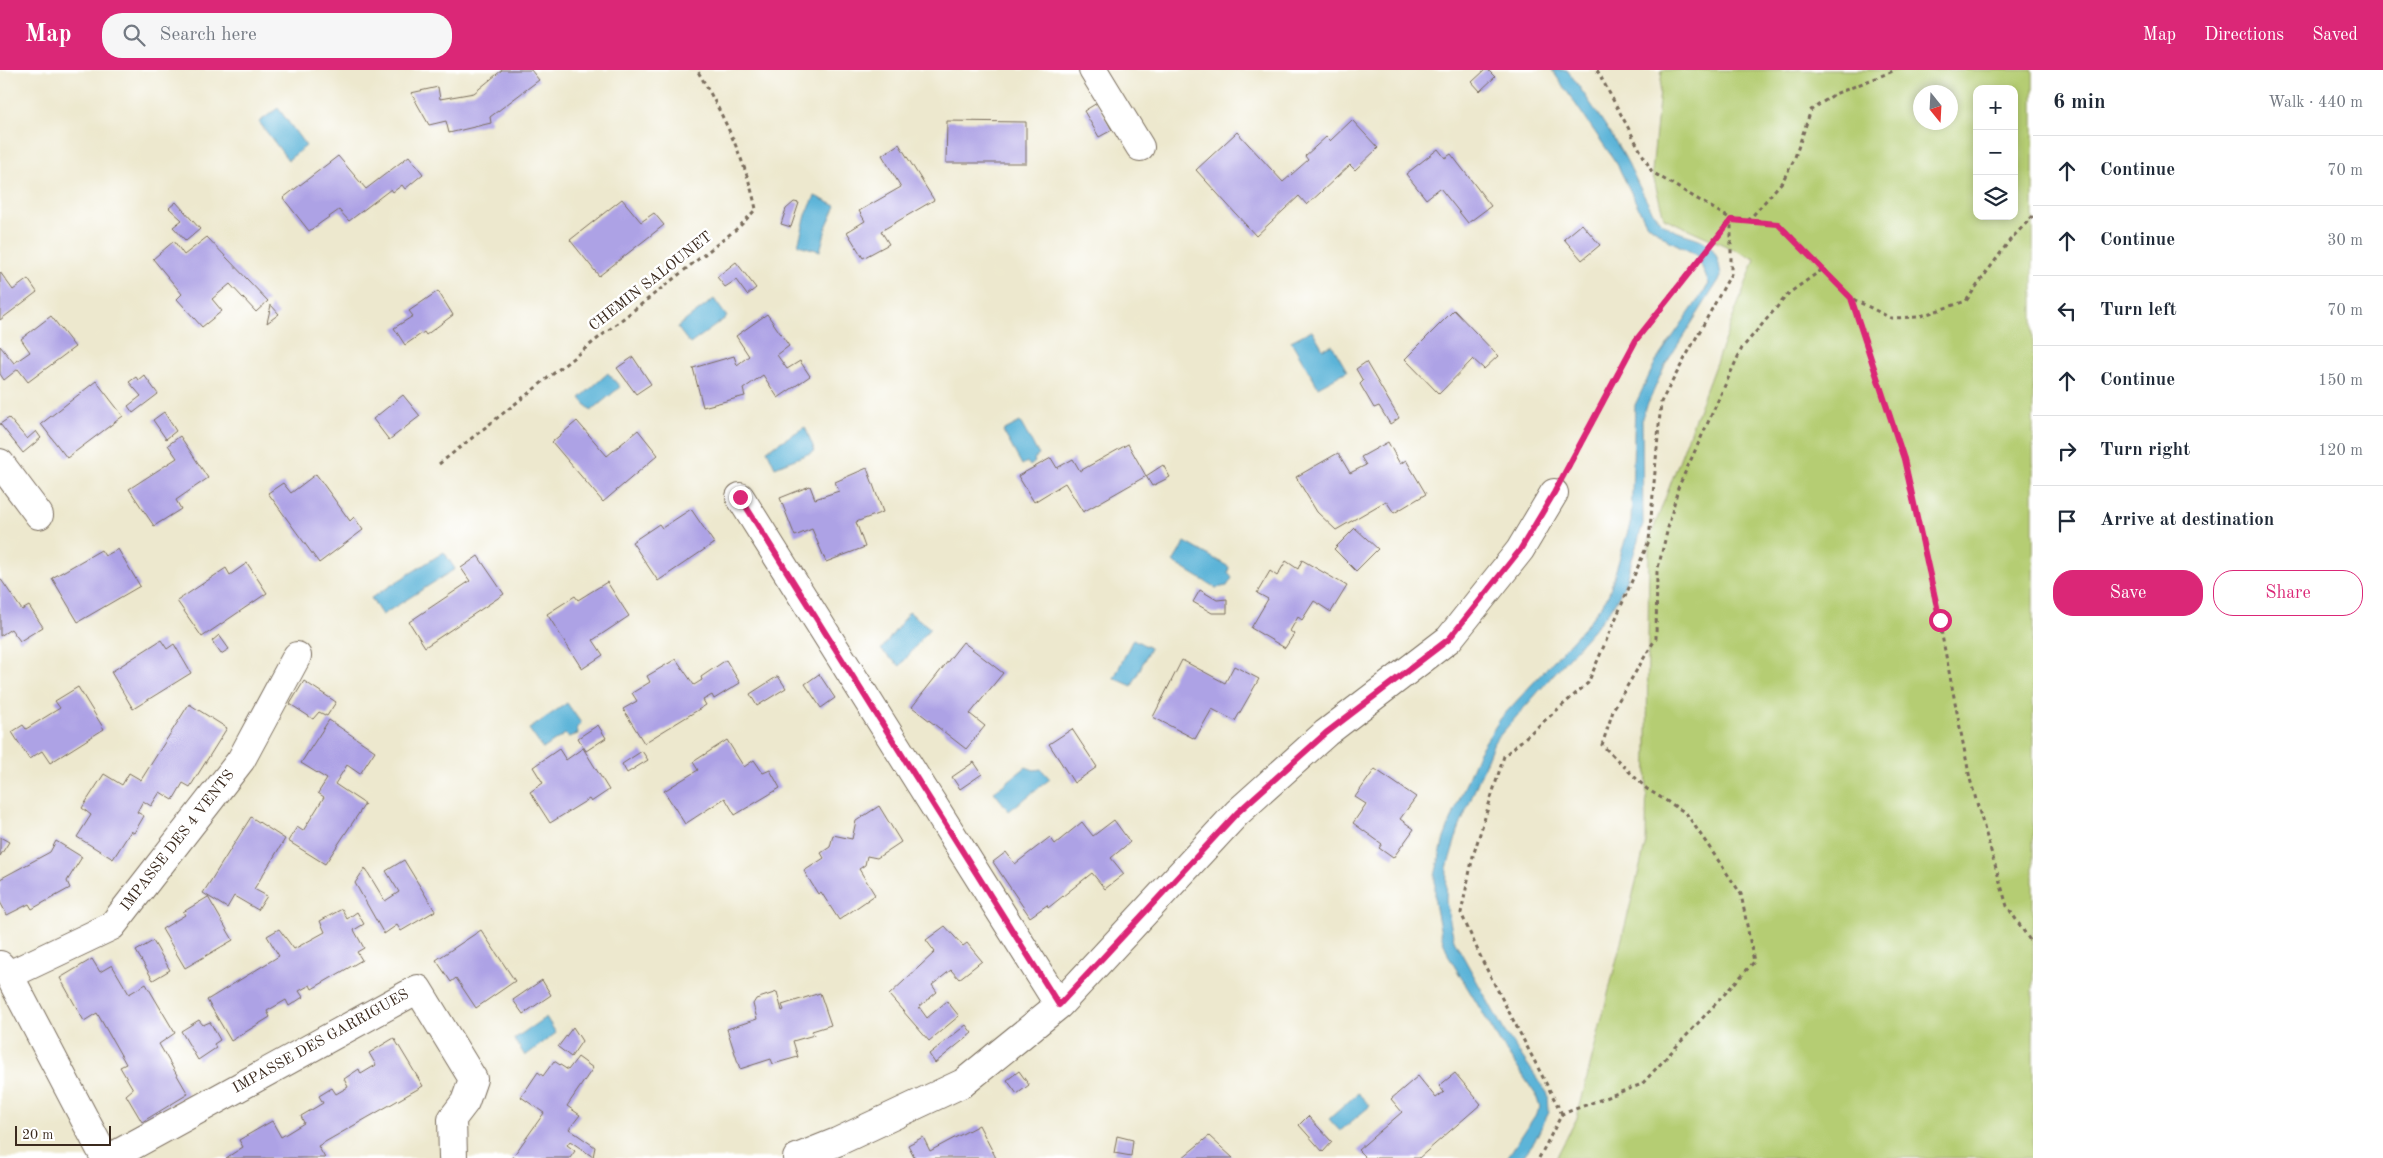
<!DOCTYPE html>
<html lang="en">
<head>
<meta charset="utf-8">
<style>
	:root { --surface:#fff; --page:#f6f6f7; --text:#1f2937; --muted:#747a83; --line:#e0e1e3; --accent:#db2777 }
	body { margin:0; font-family:"Old Standard TT",serif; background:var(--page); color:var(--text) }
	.controls { position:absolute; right:15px; top:15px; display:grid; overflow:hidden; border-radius:10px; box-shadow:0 2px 8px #0003 }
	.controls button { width:45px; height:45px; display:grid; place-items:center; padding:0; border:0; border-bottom:1px solid var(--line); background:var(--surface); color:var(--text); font:25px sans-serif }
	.compass { position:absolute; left:1913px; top:15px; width:45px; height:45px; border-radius:50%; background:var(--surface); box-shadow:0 2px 8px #0003; rotate:162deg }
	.scale { position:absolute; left:15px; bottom:12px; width:96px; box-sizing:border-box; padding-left:5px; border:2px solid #3b2a1e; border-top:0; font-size:14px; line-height:18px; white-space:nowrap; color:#3b2a1e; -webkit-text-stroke:4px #fff; paint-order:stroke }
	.stop { position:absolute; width:15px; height:15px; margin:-11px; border:4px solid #db2777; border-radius:50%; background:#fff }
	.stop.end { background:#db2777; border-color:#fff; box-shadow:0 1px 5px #0008 }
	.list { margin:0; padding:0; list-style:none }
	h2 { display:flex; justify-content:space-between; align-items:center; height:65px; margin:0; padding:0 20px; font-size:21px }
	h2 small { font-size:16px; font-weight:400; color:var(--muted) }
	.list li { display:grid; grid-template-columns:32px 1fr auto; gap:15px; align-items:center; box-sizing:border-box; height:70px; padding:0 20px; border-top:1px solid var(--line) }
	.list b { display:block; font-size:19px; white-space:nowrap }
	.list em { font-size:16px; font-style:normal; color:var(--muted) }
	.actions { display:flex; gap:10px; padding:15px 20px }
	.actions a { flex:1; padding:11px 0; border:1px solid var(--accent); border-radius:20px; text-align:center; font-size:18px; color:var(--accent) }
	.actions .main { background:var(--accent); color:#fff }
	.icon { flex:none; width:28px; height:28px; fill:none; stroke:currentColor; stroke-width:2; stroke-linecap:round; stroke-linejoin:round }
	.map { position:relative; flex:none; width:2033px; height:1088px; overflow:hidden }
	header { display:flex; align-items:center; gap:30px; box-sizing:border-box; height:70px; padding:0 25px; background:var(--accent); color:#fff }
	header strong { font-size:24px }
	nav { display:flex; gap:28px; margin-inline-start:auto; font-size:18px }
	.search { width:350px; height:45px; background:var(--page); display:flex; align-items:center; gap:12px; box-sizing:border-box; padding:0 18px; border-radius:20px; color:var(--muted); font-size:19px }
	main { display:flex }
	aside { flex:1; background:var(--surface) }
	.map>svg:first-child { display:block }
	.green { fill:#b5cd73; stroke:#787c48; fill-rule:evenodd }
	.water { fill:#5bb4d8; stroke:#4b6f7b }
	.building { fill:#ada2e5 }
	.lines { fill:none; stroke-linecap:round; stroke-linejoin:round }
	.minor-casing { stroke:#796c5c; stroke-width:30 }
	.path { stroke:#796c5c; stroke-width:3; stroke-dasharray:4 4; stroke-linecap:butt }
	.minor { stroke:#fff; stroke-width:28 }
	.route { stroke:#db2777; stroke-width:6 }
	.labels { text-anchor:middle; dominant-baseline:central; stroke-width:5; stroke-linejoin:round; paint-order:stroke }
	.street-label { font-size:15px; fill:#3b2a1e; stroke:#fff }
</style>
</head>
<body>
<header>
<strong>Map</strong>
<div class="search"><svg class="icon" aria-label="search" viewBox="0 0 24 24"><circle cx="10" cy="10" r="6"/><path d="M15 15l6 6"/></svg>Search here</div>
<nav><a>Map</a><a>Directions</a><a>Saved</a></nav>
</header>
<main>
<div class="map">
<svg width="2033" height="1088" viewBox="0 0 2033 1088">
	<rect width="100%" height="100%" fill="#fff"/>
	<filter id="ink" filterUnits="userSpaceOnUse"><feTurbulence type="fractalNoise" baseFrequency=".02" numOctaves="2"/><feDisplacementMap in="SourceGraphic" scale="10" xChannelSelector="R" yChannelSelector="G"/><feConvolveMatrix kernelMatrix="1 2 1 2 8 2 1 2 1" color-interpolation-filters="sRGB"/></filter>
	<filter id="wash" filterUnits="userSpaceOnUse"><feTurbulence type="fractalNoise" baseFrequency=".0096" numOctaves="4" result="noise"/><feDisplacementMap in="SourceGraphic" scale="20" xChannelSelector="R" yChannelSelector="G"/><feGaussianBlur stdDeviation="1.12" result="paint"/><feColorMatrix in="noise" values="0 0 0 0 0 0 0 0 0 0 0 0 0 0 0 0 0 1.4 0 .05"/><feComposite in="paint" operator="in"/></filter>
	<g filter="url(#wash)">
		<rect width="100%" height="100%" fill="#ede8ce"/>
		<path class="green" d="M1662,0H2033V1088H1556L1577,1048L1646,772L1649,471L1755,189L1664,148L1652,102ZM1977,19H2014V146H1977ZM1920,22H1950V52H1920Z"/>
		<path class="water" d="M1552,0H1567L1573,8C1590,33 1608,58 1623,84C1632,99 1649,141 1660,151C1687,175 1716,156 1721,207L1665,295L1642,347L1643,454L1624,516L1612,538L1494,672L1458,761L1447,798L1446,832L1454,870L1505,962L1548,1024L1549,1042L1534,1072L1522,1088H1507L1540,1038L1536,1025L1500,972L1449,887L1441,864L1435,833V806L1444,768L1478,683L1501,648L1588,553L1608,526L1631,451L1635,335L1656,291L1709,214L1697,185L1670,171L1646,153L1617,94Z
			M278,38L306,76L288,90L259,52Z
			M815,126L836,136L827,155L820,181L798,175L806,145Z
			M714,229L727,247L690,274L677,257Z
			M1312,260L1323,279L1332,275L1347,301L1318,317L1291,271Z
			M608,303L620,317L591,341L580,328Z
			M1020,352L1039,385L1034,389L1035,392L1030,396L1027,392L1022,395L1003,361Z
			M805,357L815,381L775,397L767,380Z
			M1185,472L1229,497L1228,503L1232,508L1227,516L1216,518L1173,492Z
			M444,482L455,499L382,545L371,528Z
			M909,542L930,558L900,596L881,580Z
			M1133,569L1150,578L1132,616L1114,608Z
			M567,633L581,653L577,657L578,664L569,667L565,664L543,679L529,659Z
			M1026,697L1034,700L1041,699L1050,709L1009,741L994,722Z
			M546,947L556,963L525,986L514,969Z
			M1358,1023L1370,1036L1340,1061L1329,1049Z"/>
		<g id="blocks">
			<path class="building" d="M502,0H531L539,10L490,47L491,53L449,63L446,51L429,55L411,23L438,17L440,29L474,23Z
				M1485,0H1488L1495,7L1480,21L1472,12Z
				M1097,33L1112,60L1099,67L1084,41Z
				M1352,50L1378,78L1355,100L1350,95L1307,135L1299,126L1256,166L1196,100L1237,62L1283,112L1308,90L1305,86L1326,67L1330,71Z
				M947,51L1026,52V93H946Z
				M899,74L934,130L881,161L889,174L863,188L847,162L865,151L859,141L901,117L882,85Z
				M1438,79L1445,88L1451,84L1491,136L1468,153L1440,118L1426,129L1406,104Z
				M338,86L366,119L409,86L423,104L405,119L402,115L393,122L391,119L349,151L339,140L309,161L283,128Z
				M622,129L641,152L654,143L664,155L599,206L570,170Z
				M176,132L200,159L186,171L173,157L182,150L169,138Z
				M794,132L799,133L791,157L781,154L786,139Z
				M1582,154L1600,175L1582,190L1564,169Z
				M207,167L268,231L256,242L230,214L212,229L222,241L202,257L177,229L182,224L153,189L174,171L184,185Z
				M736,192L756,218L747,225L736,210L725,217L717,207Z
				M0,202L13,220L28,209L37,222L0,250Z
				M438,221L453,245L426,265L424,262L405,275L394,258L413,246L409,241Z
				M271,235L279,244L267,253Z
				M1454,240L1498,286L1484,299L1473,289L1439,324L1405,289Z
				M767,244L789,276L777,285L787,299L800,291L810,306L778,328L763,305L743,319L745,326L703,337L693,298L734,286L737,295L749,286L736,266Z
				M51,246L75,277L28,312L18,299L4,310L0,304V276L14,293L30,282L21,269Z
				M633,287L651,314L636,324L617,298Z
				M1366,292L1399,348L1390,354L1379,336L1374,338L1360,314L1363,311L1356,299Z
				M144,305L158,324L133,343L128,336L141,326L129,312L136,307L138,310Z
				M96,311L123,346L67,388L41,354Z
				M403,325L420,346L389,370L373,349Z
				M164,342L176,361L166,369L153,350Z
				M9,348L27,369L36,361L41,368L23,383L0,354Z
				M577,351L607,386L638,360L658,385L603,432L552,372Z
				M180,366L208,408L176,430L181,439L154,456L129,419L177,388L168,375Z
				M1388,372L1400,394L1406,390L1426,424L1394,443L1386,431L1336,460L1317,442L1296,407L1338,383L1350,403L1366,395L1361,387Z
				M1128,374L1146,406L1163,395L1170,407L1152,416L1146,406L1083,442L1065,413L1034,432L1018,406L1051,388L1057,398L1073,389L1080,401Z
				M867,398L883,442L856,452L865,477L826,492L812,459L795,466L780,428L810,416L815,429L839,421L835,412Z
				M316,404L350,451L354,447L363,460L319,493L268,423L283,413L291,423Z
				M691,439L714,473L658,511L632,472L659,454L662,458Z
				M1355,458L1378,479L1356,501L1334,479Z
				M118,479L140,516L78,552L52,508L101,480L105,486Z
				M478,486L504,524L425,577L409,552L470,511L461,498Z
				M1302,490L1347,516L1331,542L1314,531L1302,550L1298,547L1290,561L1294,564L1285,578L1251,558L1268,529L1257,523L1270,501L1277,506L1286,491L1298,499Z
				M247,493L267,523L202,567L177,531L226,498L230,505Z
				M0,508L22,540L29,536L43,557L20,571L11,559L0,566Z
				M607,512L629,546L593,570L603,585L582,599L547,544L575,526L578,530Z
				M1200,520L1217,530L1227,529V543H1212L1193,532Z
				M219,565L229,579L221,584L212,571Z
				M161,570L167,579L174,574L191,603L133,639L111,602Z
				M963,572L1003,603L970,644L985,656L966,679L912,637Z
				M676,589L694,615L702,610L701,607L726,590L740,613L714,629L712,625L703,630L706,635L644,673L623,639L637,631L632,623L650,612L647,606Z
				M1182,590L1225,613L1234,596L1259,609L1235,651L1212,639L1195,669L1153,647Z
				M819,604L835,628L821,638L805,614Z
				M778,606L786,618L757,636L750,624Z
				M304,611L336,632L327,646L319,642L313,649L290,634Z
				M78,617L104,659L50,693L42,681L29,689L12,662L23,655L26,659L60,638L55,631Z
				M189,634L227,658L190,717L183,713L173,730L160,722L151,736L143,731L137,742L144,746L134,763L131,761L113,789L77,767L91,745L82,738L104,704L122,715L129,703L141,710Z
				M329,650L375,681L360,704L347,695L335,714L365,734L325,794L288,771L297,757L303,761L324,727L318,723L327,709L301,693Z
				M598,655L606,668L586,681L578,668Z
				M1072,659L1097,697L1074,713L1049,674Z
				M727,670L744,697L754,690L763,703L770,700L780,718L735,745L725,728L685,754L664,721L698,700L693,692Z
				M583,678L609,720L591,732L589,729L550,753L530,722L543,713L533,697L559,679L566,690Z
				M642,681L648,690L627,703L622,694Z
				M974,692L982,704L960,719L952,707Z
				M1375,699L1416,727L1400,749L1414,759L1393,788L1379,778L1382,774L1353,753L1366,734L1355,727Z
				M879,736L901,772L877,788L867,786L865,795L859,799L875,825L839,850L821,822L818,824L804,801L824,788L821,783L830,777L833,765L852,769L856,751Z
				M251,747L285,769L254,819L267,826L258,840L234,826L227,838L203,823Z
				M1114,750L1130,772L1111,788L1124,804L1105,819L1092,803L1048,838L1047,835L1030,847L993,792L1006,782L1015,794L1050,767L1055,774L1082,752L1093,766Z
				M0,767L9,772L0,786Z
				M56,771L82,787L67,811L70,818L32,839L29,834L7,845L0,832V809L50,782Z
				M404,790L435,841L401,861L397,855L384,864L355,813L365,798L385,831L399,822L386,801Z
				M208,827L233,870L185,898L162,859L185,845L183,842Z
				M342,839L347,849L357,842L364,854L354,860L364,878L357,882L362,890L312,919L310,915L299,921L303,927L289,936L286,930L267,941L270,947L231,971L207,930L279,886L267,866L279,859L294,879L325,862L320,851Z
				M945,856L963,876L967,873L982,891L959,909L951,900L932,915L937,922L919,937L927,948L947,931L959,946L929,971L889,925L935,882L926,870Z
				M481,860L515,911L476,938L456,908L451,912L436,890Z
				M153,871L170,900L153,910L136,881Z
				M92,889L100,902L112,895L129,924L146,914L175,963L159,974L188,1024L142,1052L126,1025L133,1019L120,997L126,994L97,943L84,951L60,908Z
				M542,910L551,925L523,944L513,930Z
				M777,922L782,941L784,940L782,935L820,923L831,955L812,961L814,965L793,971L798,987L773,994L771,989L740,999L727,959L757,949L753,934L756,929Z
				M199,950L203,955L210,952L220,970L214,974L216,978L198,990L181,961Z
				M966,955L972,963L935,993L929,984Z
				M573,957L582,971L571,987L558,977Z
				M394,968L423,1016L318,1076L325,1088H226L243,1077L239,1070L272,1051L281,1067L304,1053L301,1046L323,1033L319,1026L332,1018L336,1024L348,1017L344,1009L359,999L361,1004L376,995L369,983Z
				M578,987L593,998L567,1036L580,1045L569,1059L595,1077L593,1087L570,1071L567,1075L575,1081L570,1088H512L544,1043L521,1027L538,1002L543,1006L554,991L568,1000Z
				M1019,1001L1029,1015L1017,1024L1007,1010Z
				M1455,1003L1481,1034L1419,1088H1366L1358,1080L1402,1042L1391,1029L1418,1006L1436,1028L1444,1022L1439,1016Z
				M1308,1046L1332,1072L1323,1082L1299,1055Z
				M979,1055L996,1088H915L908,1075L923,1067L930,1081Z
				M1117,1066L1133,1070L1131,1086L1114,1083Z
				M1209,1066L1233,1088H1182Z"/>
		</g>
	</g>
	<g filter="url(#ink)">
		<use href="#blocks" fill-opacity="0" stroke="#796c5c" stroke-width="1"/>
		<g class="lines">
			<g class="minor-casing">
				<path id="minor" d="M1093,0L1140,77
					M0,393L39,445
					M740,427L1059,935
					M0,895L9,905L105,1088
					M9,905L112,856L241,690L297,586
					M110,1088L418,919L473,1009L465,1032L452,1049L453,1088
					M797,1088L837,1072L963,1013L1059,935L1237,743L1326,663L1449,569L1520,480L1554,423"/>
			</g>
			<path class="path" d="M1597,0L1652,102L1731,149L1779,154L1851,228
				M2033,146L2010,170L1966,231L1918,247L1891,248L1851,228L1904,389L1939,550L1970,709L2007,836L2033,875
				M1748,151L1782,112L1794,90L1811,40L1835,24L1896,0
				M439,394L739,157L756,139C746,91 722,42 697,0
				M1568,398L1636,270L1731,149
				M1562,1044L1483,892L1461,843L1473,786L1504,686L1588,613L1649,471L1661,332L1731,204V149
				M1539,1088L1562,1044L1642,1014L1754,892L1741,824L1686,743L1647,719L1602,675L1614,638L1656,568L1657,502L1678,418L1742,278L1789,223L1823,199"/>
			<use href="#minor" class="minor"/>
		</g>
	</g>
	<g class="lines" filter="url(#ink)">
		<path class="route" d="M740,427L1059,935L1237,743L1326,663L1449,569L1520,480L1554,423L1636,270L1731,150L1778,154L1851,228L1904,389L1940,550"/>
	</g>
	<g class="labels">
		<g class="street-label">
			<text transform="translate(651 212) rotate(-38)">CHEMIN SALOUNET</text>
			<text transform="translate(178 771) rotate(-52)">IMPASSE DES 4 VENTS</text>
			<text transform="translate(321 972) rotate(-29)">IMPASSE DES GARRIGUES</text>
		</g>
	</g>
</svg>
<div class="controls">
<button>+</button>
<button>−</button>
<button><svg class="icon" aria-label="layers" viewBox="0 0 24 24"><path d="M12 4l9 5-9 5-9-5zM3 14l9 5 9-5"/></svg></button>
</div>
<svg class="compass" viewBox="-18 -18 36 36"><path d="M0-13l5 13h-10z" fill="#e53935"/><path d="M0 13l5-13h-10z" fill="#747a83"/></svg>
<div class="scale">20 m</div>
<div class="stop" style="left:1940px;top:550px"></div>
<div class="stop end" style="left:740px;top:427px"></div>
</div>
<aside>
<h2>6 min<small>Walk · 440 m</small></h2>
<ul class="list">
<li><svg class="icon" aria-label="ahead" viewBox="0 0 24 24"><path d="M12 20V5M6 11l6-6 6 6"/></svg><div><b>Continue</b></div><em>70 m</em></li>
<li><svg class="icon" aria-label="ahead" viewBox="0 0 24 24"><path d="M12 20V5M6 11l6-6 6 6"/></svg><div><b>Continue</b></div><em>30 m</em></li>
<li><svg class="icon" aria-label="left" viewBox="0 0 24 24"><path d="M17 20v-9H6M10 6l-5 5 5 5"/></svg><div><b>Turn left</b></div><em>70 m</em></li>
<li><svg class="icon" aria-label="ahead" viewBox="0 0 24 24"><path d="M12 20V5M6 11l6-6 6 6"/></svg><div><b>Continue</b></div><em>150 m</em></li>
<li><svg class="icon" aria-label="right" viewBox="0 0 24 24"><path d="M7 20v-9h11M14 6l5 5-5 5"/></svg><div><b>Turn right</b></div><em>120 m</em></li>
<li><svg class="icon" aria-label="arrive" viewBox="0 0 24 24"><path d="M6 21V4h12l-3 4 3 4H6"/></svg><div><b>Arrive at destination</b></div></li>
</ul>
<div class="actions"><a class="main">Save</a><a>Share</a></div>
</aside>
</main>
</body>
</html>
